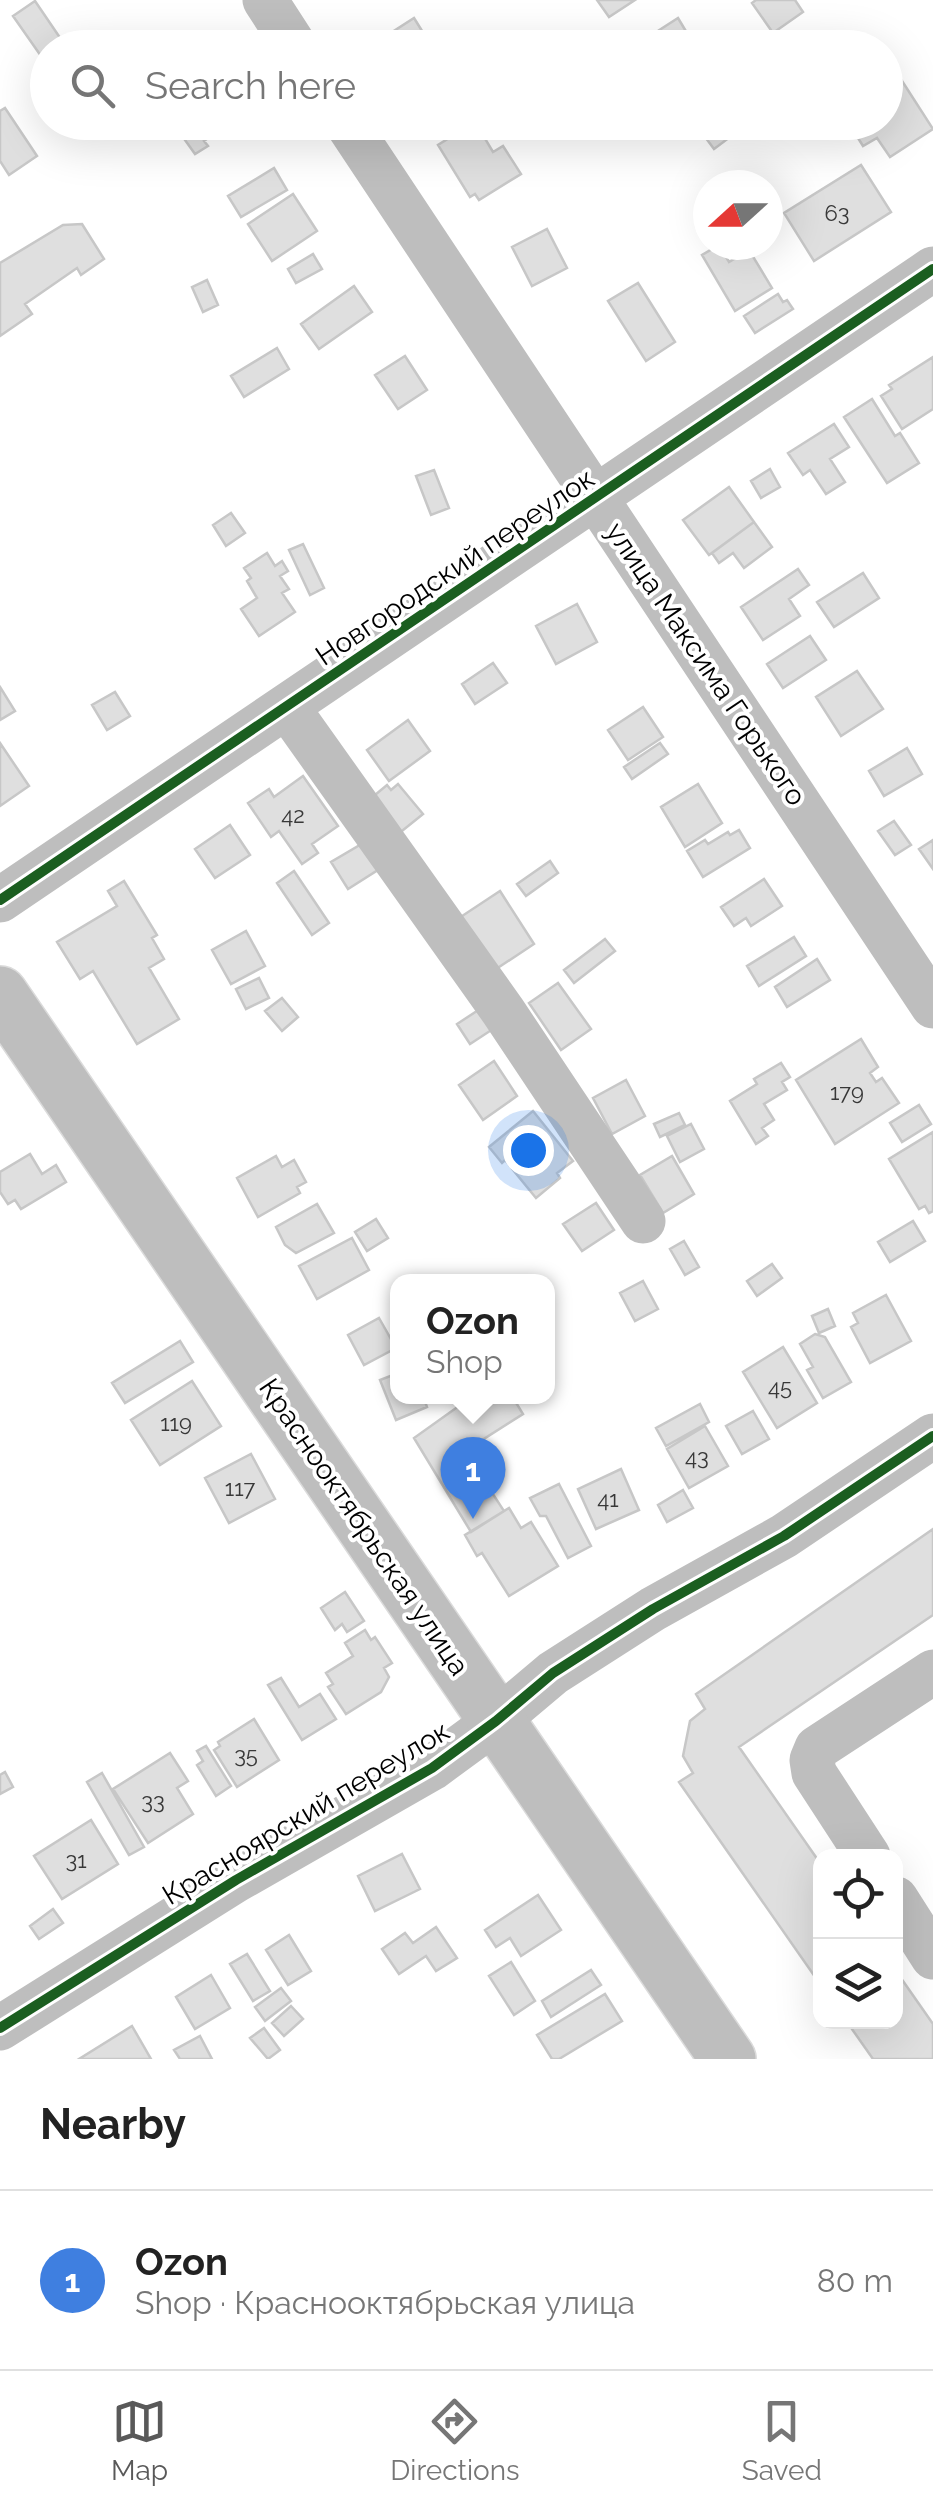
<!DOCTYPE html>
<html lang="en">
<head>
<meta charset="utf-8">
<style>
	:root { --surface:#fff; --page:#f2f2f2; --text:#222; --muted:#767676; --line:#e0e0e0; --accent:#595959 }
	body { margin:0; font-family:Raleway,sans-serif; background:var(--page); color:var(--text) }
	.controls { position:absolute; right:30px; bottom:30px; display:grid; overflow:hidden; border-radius:20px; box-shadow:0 10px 40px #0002 }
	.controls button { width:90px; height:90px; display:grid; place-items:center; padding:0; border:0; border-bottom:2px solid var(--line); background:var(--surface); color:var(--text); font:50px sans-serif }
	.compass { position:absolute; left:693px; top:170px; width:90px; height:90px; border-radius:50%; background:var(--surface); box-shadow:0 10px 40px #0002; rotate:249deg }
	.you { position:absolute; left:528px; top:1150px; width:35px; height:35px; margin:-25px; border:8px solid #fff; border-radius:50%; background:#1a73e8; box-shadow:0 0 0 15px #1a73e833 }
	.badge { display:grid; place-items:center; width:65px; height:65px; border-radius:50%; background:var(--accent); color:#fff; font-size:32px; font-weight:700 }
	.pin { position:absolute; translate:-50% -82px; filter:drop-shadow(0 2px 5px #0008) }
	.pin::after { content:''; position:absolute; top:52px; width:35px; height:30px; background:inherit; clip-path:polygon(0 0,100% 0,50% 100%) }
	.popup { position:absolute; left:390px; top:1274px; width:165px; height:130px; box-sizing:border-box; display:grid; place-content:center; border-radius:20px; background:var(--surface); filter:drop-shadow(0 2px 8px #0005); font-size:32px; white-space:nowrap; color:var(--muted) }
	.popup b { font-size:38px; color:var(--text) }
	.popup::after { content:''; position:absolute; left:50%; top:100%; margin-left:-20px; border:20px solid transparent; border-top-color:var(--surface) }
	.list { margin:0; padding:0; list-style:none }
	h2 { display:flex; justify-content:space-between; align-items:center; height:130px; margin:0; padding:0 40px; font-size:42px }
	h2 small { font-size:32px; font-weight:400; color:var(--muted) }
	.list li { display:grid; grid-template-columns:65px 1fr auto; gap:30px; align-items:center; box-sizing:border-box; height:180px; padding:0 40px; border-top:2px solid var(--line) }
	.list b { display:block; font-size:38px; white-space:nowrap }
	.list p { margin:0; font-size:32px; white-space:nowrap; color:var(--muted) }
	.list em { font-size:32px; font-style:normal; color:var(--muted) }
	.icon { flex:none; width:55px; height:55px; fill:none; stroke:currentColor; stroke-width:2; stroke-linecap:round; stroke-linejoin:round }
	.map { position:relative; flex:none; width:933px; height:2059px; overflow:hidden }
	.search { position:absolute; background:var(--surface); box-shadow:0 10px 40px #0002; left:30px; right:30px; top:30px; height:110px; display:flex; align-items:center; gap:25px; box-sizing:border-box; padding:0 35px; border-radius:55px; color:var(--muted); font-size:38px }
	.sheet { height:310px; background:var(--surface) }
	nav { display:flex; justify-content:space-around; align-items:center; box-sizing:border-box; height:140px; border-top:2px solid var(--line); background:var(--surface); font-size:28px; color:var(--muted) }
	nav a { display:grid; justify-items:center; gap:5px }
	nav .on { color:var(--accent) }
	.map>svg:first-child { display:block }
	.building { fill:#dfdfdf; stroke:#c7c7c7; stroke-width:2.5 }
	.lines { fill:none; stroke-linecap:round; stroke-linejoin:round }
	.major-casing { stroke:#dbdbdb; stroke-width:58 }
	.minor { stroke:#bebebe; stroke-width:45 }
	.major { stroke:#bebebe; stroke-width:55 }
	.cycleway-casing { stroke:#fff; stroke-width:16 }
	.cycleway { stroke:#1b5e20; stroke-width:10 }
	.labels { text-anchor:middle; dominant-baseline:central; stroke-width:8; stroke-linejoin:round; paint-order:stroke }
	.number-label { font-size:22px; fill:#383838 }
	.street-label { font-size:28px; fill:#000; stroke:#fff }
</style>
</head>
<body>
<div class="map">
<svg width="933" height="2059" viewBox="0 0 933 2059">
	<rect width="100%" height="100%" fill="#fff"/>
	<path class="building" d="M597,0H635L609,17Z
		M756,0H795L803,12L773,33L752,3Z
		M35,1L67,48H48V66L13,16Z
		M414,18L432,47L442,41L446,48H389L383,38Z
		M678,18L696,48H648L644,40Z
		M886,56L933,129L890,157L877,138L863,146L848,122H886Z
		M5,108L37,156L9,175L0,161V111Z
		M231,122L204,141L208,146L195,154L180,133L194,122Z
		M475,122H486L492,132L484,137L493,152L503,146L521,174L479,200L475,194L470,197L438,145Z
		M694,122H750L714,149Z
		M861,165L891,212L814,261L784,213Z
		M274,168L287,190L241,217L228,196Z
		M293,194L317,231L272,261L248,224Z
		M82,224L104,259L81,275L77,268L25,304L32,314L0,336V263L63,225Z
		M547,229L567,268L532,286L512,247Z
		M719,245L729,262L749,250L772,288L735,311L702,255Z
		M313,254L322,269L296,283L288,269Z
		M207,280L218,305L203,312L192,287Z
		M638,283L675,342L646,361L608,301Z
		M354,286L372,312L319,349L301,324Z
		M778,294L783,302L787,300L793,309L755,333L744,316Z
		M277,348L289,369L244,397L231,376Z
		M405,356L427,390L398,409L375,375Z
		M933,357V409L902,429L881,396L892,389L889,385Z
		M872,399L895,436L900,433L919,463L887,483L844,417Z
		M834,424L849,447L830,459L845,482L826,494L810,470L803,475L788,453Z
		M770,469L780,487L761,498L751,481Z
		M434,470L449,508L431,515L416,476Z
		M729,487L754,522L709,555L683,520Z
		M231,513L245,533L226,546L213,525Z
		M754,522L772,547L744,568L733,553L719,563L712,553Z
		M303,544L324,588L310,595L289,550Z
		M267,553L275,566L282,561L288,571L280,576L289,589L282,593L295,612L259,636L241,609L257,598L247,581L251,578L244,568Z
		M798,569L809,585L789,599L800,616L763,640L741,607Z
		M863,573L879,598L834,627L817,602Z
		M577,604L597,642L556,664L536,626Z
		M810,636L826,660L783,688L767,664Z
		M493,663L507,683L475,704L462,684Z
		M857,671L883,709L841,736L816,697Z
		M0,687L15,711L0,720Z
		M115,692L130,716L107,730L92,705Z
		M643,707L663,737L628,760L608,730Z
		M408,720L430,751L389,781L367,750Z
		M0,743L29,786L0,806Z
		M660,743L668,754L632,779L624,767Z
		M907,748L922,774L884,796L869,771Z
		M303,776L338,826L312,844L318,853L302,864L279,831L271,837L248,803L269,789L274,797Z
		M398,784L423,814L397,835L369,800L387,785L391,790Z
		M698,784L722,823L685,847L661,807Z
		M894,821L911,845L895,855L878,831Z
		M230,825L250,855L215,878L195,849Z
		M739,830L750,848L703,877L687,851L705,840L708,844L728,832L730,835Z
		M933,840V869L919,849Z
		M365,842L381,868L348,889L331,862Z
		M550,861L558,873L526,896L517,884Z
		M294,871L329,923L312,935L277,883Z
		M764,879L782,906L751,926L746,918L734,926L721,907Z
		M124,881L157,935L152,938L164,959L149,968L179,1019L137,1044L93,971L80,979L57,942L117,906L108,891Z
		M500,891L534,944L490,973L456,920Z
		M246,931L265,966L231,984L212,950Z
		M794,937L806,956L759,986L747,966Z
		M605,939L615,951L574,983L564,970Z
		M817,959L830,980L787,1007L775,987Z
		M259,978L269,998L246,1009L236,989Z
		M558,983L591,1029L561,1050L529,1003Z
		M282,998L298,1017L282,1031L265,1011Z
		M480,1009L493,1029L470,1044L457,1024Z
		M861,1039L878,1067L870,1073L876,1082L882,1078L899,1103L835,1144L796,1080Z
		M494,1061L517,1096L483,1120L459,1085Z
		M781,1063L790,1077L782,1082L787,1090L764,1104L774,1120L762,1128L768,1136L756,1144L730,1101L757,1084L754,1079Z
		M626,1080L645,1116L612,1134L593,1098Z
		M919,1105L931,1124L902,1142L890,1123Z
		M533,1111L573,1161L557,1173L560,1178L536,1198L505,1160L502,1163L489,1147Z
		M679,1113L685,1125L660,1137L654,1124Z
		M691,1124L704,1149L680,1162L667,1136Z
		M933,1132V1211L929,1213L925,1206L919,1209L889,1159Z
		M30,1154L42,1174L56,1165L66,1182L21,1209L15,1200L8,1204L0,1192V1172Z
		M276,1156L282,1167L294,1160L306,1182L297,1187L300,1193L258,1217L237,1178Z
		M672,1156L694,1194L663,1213L640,1175Z
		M596,1203L614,1230L582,1251L563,1224Z
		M317,1204L334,1233L296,1253L285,1245L276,1227Z
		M376,1219L388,1238L367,1251L355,1232Z
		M913,1221L925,1241L890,1262L878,1242Z
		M352,1238L369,1270L317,1299L299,1266Z
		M684,1241L699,1267L685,1275L670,1249Z
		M772,1264L782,1278L757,1296L747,1281Z
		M643,1281L658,1309L635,1321L620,1293Z
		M886,1295L911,1341L870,1363L851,1327L858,1323L853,1313Z
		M828,1309L835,1326L819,1333L812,1316Z
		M379,1318L396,1348L364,1365L348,1335Z
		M815,1334L825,1337L851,1382L823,1398L807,1370L813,1367L800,1344Z
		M180,1341L193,1362L125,1403L112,1383Z
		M783,1347L817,1403L777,1428L743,1372Z
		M398,1373V1396H423L427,1407L396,1420L380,1380Z
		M192,1381L221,1426L160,1465L131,1420Z
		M473,1396H512L523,1414L465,1451L504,1511L471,1532L414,1438Z
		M700,1404L709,1422L666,1446L656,1428Z
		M753,1411L769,1439L742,1454L726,1426Z
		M705,1426L728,1466L689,1488L667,1449Z
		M251,1454L275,1499L229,1523L205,1478Z
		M621,1469L639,1510L596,1529L578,1489Z
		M559,1484L591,1546L568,1558L546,1516H540L530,1498Z
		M683,1490L693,1508L667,1522L658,1505Z
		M509,1508L521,1528L531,1522L558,1566L509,1596L482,1553L477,1556L465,1535Z
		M933,1529V1615L739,1747L820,1863V1984L679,1782L693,1773L683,1756L690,1721L705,1709L696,1694Z
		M345,1592L364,1621L347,1632L342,1624L335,1630L321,1608Z
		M365,1630L371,1640L375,1637L392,1663L384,1668L389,1677L381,1692L346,1714L328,1687L333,1684L326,1673L353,1656L345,1643Z
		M281,1678L299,1707L320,1694L336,1719L302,1740L268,1685Z
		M254,1719L279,1760L237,1787L214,1750L220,1746L218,1742Z
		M206,1746L231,1786L216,1796L197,1765L203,1761L197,1751Z
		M170,1753L188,1781L177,1788L193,1814L148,1843L113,1789Z
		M5,1772L13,1787L0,1794V1775Z
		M102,1773L144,1847L129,1855L87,1782Z
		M91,1820L118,1864L62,1899L34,1856Z
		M402,1854L420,1889L375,1911L358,1876Z
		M538,1895L561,1930L521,1956L510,1938L496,1947L485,1930Z
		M53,1909L63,1923L39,1939L30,1926Z
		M436,1927L457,1958L436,1971L426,1956L399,1974L382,1949L405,1933L413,1943Z
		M289,1935L311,1971L288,1985L266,1950Z
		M247,1954L270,1991L253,2001L230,1964Z
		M511,1962L535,2001L514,2015L489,1976Z
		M591,1970L601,1985L551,2017L542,2001Z
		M896,1971L933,2024V2059H873L847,2022H896Z
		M211,1975L230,2008L195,2029L176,1997Z
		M281,1988L291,2001L265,2021L255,2007Z
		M605,1994L622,2021L559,2059H552L537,2035Z
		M291,2006L303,2019L284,2036L272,2023Z
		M132,2026L151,2059H79Z
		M264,2028L280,2050L268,2059L250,2038Z
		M200,2036L212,2059H180L174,2050Z"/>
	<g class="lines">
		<g class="major-casing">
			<path id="major" d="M0,994L728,2059"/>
		</g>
		<path class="minor" d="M265,0L296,48
			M346,122L933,1006
			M287,707L503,1011L643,1221
			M0,900L933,269
			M868,1856L814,1773L812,1760L817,1748L933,1672
			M896,1899L933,1957
			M0,2028L236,1880L432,1768L496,1721L553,1673L653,1609L784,1536L933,1436"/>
		<use href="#major" class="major"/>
		<g class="cycleway-casing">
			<path id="cycleway" d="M0,900L933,269
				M0,2028L236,1880L432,1768L496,1721L553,1673L653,1609L784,1536L933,1436"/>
		</g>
		<use href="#cycleway" class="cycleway"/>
	</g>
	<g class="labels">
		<g class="number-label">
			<text x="837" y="213">63</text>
			<text x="293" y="815">42</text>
			<text x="847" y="1092">179</text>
			<text x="780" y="1387">45</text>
			<text x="176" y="1423">119</text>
			<text x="697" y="1457">43</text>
			<text x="240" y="1488">117</text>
			<text x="608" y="1499">41</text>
			<text x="246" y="1755">35</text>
			<text x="153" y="1801">33</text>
			<text x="76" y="1860">31</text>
		</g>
		<g class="street-label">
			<text transform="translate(455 567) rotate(-34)">Новгородский переулок</text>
			<text transform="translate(706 664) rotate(56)">улица Максима Горького</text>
			<text transform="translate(364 1527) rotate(56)">Краснооктябрьская улица</text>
			<text transform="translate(306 1813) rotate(-31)">Красноярский переулок</text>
		</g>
	</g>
</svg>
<div class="controls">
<button><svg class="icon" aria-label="locate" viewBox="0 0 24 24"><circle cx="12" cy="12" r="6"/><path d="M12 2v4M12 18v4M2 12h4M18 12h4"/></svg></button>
<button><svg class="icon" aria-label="layers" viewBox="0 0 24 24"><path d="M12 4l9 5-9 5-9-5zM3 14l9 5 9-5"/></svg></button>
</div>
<svg class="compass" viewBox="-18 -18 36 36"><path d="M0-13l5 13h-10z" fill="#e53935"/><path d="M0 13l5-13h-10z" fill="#767676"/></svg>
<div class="you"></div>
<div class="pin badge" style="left:473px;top:1519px;background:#3f7fe0">1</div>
<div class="popup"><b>Ozon</b>Shop</div>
<div class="search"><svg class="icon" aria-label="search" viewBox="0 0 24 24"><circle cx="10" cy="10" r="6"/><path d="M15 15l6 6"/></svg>Search here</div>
</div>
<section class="sheet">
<h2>Nearby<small></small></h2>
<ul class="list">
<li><span class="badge" style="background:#3f7fe0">1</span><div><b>Ozon</b><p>Shop · Краснооктябрьская улица</p></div><em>80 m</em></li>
</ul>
</section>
<nav>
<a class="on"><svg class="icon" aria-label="map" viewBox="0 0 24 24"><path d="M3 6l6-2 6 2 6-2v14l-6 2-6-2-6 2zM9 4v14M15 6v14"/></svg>Map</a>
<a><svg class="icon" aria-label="directions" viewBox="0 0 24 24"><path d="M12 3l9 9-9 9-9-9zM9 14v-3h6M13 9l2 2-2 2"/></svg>Directions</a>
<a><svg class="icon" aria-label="saved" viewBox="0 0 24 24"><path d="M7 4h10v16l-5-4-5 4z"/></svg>Saved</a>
</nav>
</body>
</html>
